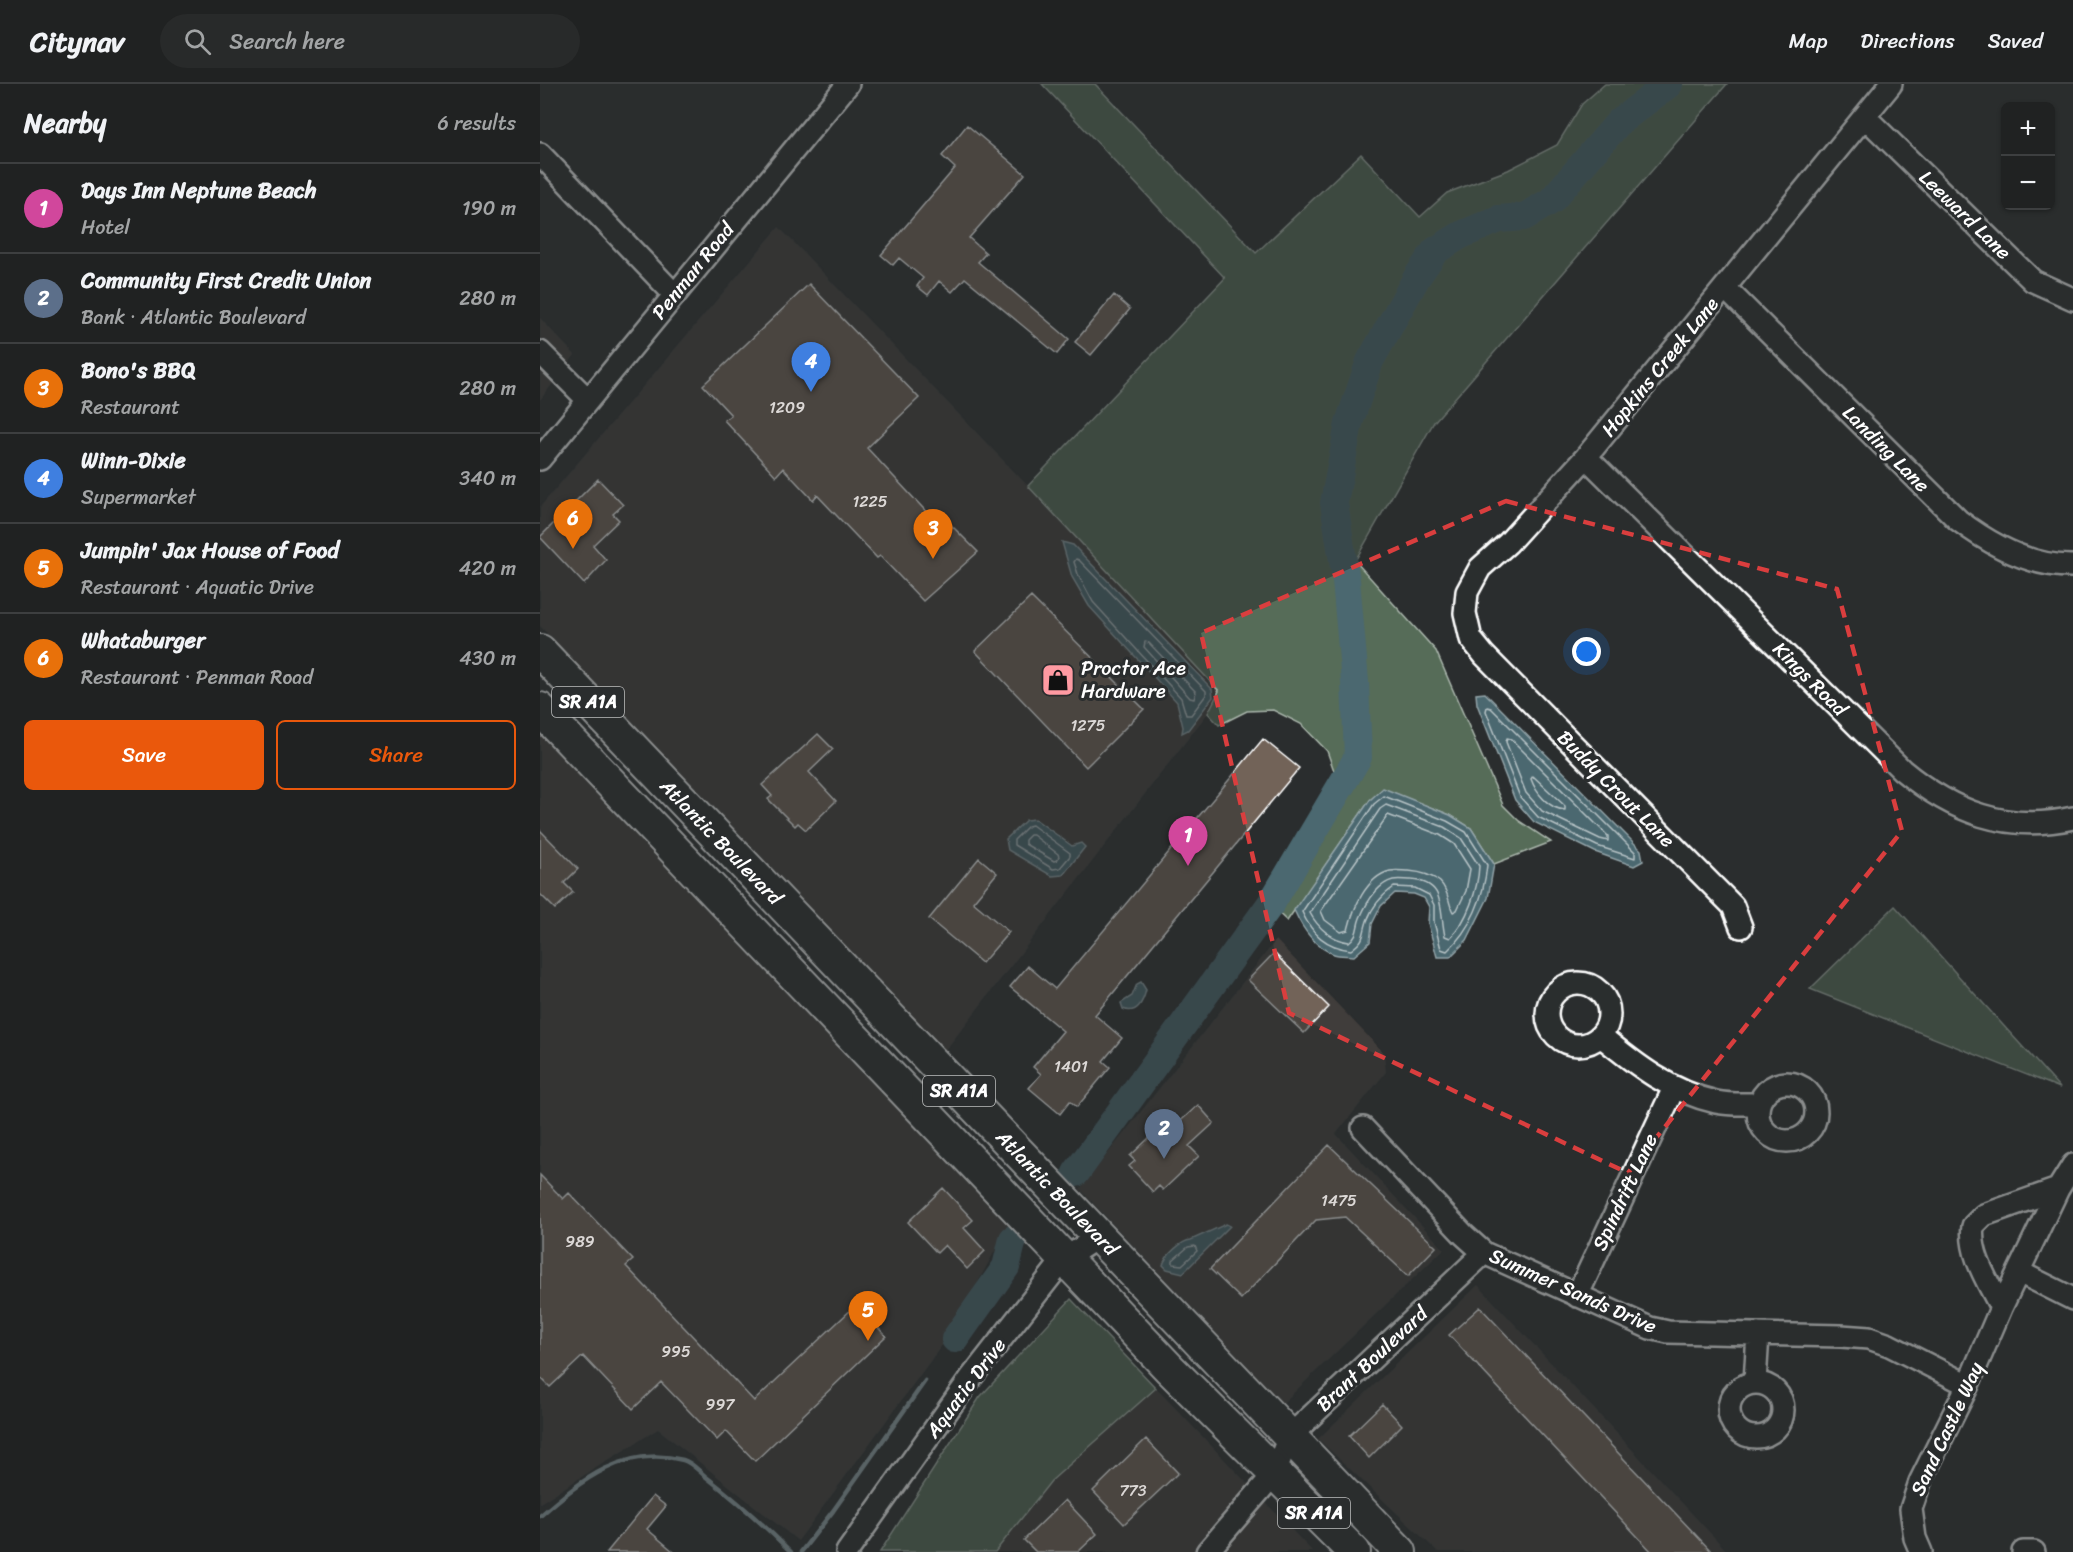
<!DOCTYPE html>
<html lang="en">
<head>
<meta charset="utf-8">
<style>
	:root { --surface:#202222; --page:#282a2a; --text:#f1f3f6; --muted:#a2a4a5; --line:#3d3f40; --accent:#ea580c }
	body { margin:0; font-family:Sriracha,sans-serif; background:var(--page); color:var(--text) }
	.controls { position:absolute; right:18px; top:18px; display:grid; overflow:hidden; border-radius:9px; box-shadow:0 2px 4px #0004 }
	.controls button { width:54px; height:54px; display:grid; place-items:center; padding:0; border:0; border-bottom:2px solid var(--line); background:var(--surface); color:var(--text); font:30px sans-serif }
	.you { position:absolute; left:1047px; top:568px; width:21px; height:21px; margin:-15px; border:4px solid #fff; border-radius:50%; background:#1a73e8; box-shadow:0 0 0 9px #1a73e833 }
	.badge { display:grid; place-items:center; width:39px; height:39px; border-radius:50%; background:var(--accent); color:#fff; font-size:20px; font-weight:700 }
	.pin { position:absolute; translate:-50% -50px; filter:drop-shadow(0 2px 3px #0008) }
	.pin::after { content:''; position:absolute; top:32px; width:21px; height:18px; background:inherit; clip-path:polygon(0 0,100% 0,50% 100%) }
	.list { margin:0; padding:0; list-style:none }
	h2 { display:flex; justify-content:space-between; align-items:center; height:78px; margin:0; padding:0 24px; font-size:26px }
	h2 small { font-size:20px; font-weight:400; color:var(--muted) }
	.list li { display:grid; grid-template-columns:39px 1fr auto; gap:18px; align-items:center; box-sizing:border-box; height:90px; padding:0 24px; border-top:2px solid var(--line) }
	.list b { display:block; font-size:22px; white-space:nowrap }
	.list p { margin:0; font-size:20px; white-space:nowrap; color:var(--muted) }
	.list em { font-size:20px; font-style:normal; color:var(--muted) }
	.actions { display:flex; gap:12px; padding:18px 24px }
	.actions a { flex:1; padding:14px 0; border:2px solid var(--accent); border-radius:9px; text-align:center; font-size:21px; color:var(--accent) }
	.actions .main { background:var(--accent); color:#fff }
	.icon { flex:none; width:33px; height:33px; fill:none; stroke:currentColor; stroke-width:2; stroke-linecap:round; stroke-linejoin:round }
	.map { position:relative; flex:none; width:1533px; height:1468px; overflow:hidden }
	header { display:flex; align-items:center; gap:36px; box-sizing:border-box; height:84px; padding:0 30px; background:var(--surface); border-bottom:2px solid var(--line) }
	header strong { font-size:28px }
	nav { display:flex; gap:33px; margin-inline-start:auto; font-size:21px }
	.search { width:420px; height:54px; background:var(--page); display:flex; align-items:center; gap:15px; box-sizing:border-box; padding:0 21px; border-radius:33px; color:var(--muted); font-size:22px }
	main { display:flex }
	aside { flex:1; background:var(--surface) }
	.map>svg:first-child { display:block }
	.built { fill:#403d3b }
	.green { fill:#566c58; stroke:#aab6ac; stroke-width:1.5 }
	.water { fill:#4b6870; stroke:#93a4a9; stroke-width:1.5 }
	.lines { fill:none; stroke-linecap:round; stroke-linejoin:round }
	.shore { stroke:#b7c3c6; stroke-width:1.5 }
	.stream { stroke:#93a4a9; stroke-width:4.5 }
	.river { stroke:#4b6870; stroke-width:28 }
	.building { fill:#726359; stroke:#fff; stroke-width:1.5 }
	.minor-casing { stroke:#fff; stroke-width:26 }
	.highway-casing { stroke:#fff; stroke-width:36 }
	.minor { stroke:#2a2d2e; stroke-width:21 }
	.highway { stroke:#2a2d2e; stroke-width:32 }
	.marked { fill:none; stroke:#da3e3e; stroke-width:4.5; stroke-dasharray:12 8; stroke-linejoin:round }
	.labels { text-anchor:middle; dominant-baseline:central; stroke-width:6; stroke-linejoin:round; paint-order:stroke }
	.number-label { font-size:16px; fill:#dcd8d6 }
	.shield { fill:#2a2d2e; stroke:#bfc0c0; stroke-width:1.5 }
	.shield-label { font-size:18px; font-weight:bold; fill:#fff }
	.street-label { font-size:20px; fill:#fff; stroke:#2a2d2e }
	.poi-label { font-size:20px; fill:#fff; stroke:#2a2d2e; text-anchor:start }
</style>
</head>
<body>
<header>
<strong>Citynav</strong>
<div class="search"><svg class="icon" aria-label="search" viewBox="0 0 24 24"><circle cx="10" cy="10" r="6"/><path d="M15 15l6 6"/></svg>Search here</div>
<nav><a>Map</a><a>Directions</a><a>Saved</a></nav>
</header>
<main>
<aside>
<h2>Nearby<small>6 results</small></h2>
<ul class="list">
<li><span class="badge" style="background:#d1479c">1</span><div><b>Days Inn Neptune Beach</b><p>Hotel</p></div><em>190 m</em></li>
<li><span class="badge" style="background:#5c6f8a">2</span><div><b>Community First Credit Union</b><p>Bank · Atlantic Boulevard</p></div><em>280 m</em></li>
<li><span class="badge" style="background:#e8710a">3</span><div><b>Bono's BBQ</b><p>Restaurant</p></div><em>280 m</em></li>
<li><span class="badge" style="background:#3f7fe0">4</span><div><b>Winn-Dixie</b><p>Supermarket</p></div><em>340 m</em></li>
<li><span class="badge" style="background:#e8710a">5</span><div><b>Jumpin' Jax House of Food</b><p>Restaurant · Aquatic Drive</p></div><em>420 m</em></li>
<li><span class="badge" style="background:#e8710a">6</span><div><b>Whataburger</b><p>Restaurant · Penman Road</p></div><em>430 m</em></li>
</ul>
<div class="actions"><a class="main">Save</a><a>Share</a></div>
</aside>
<div class="map">
<svg width="1533" height="1468" viewBox="0 0 1533 1468">
	<rect width="100%" height="100%" fill="#2a2d2e"/>
	<filter id="ink" filterUnits="userSpaceOnUse"><feTurbulence type="fractalNoise" baseFrequency=".0167" numOctaves="2"/><feDisplacementMap in="SourceGraphic" scale="12" xChannelSelector="R" yChannelSelector="G"/><feConvolveMatrix kernelMatrix="1 2 1 2 8 2 1 2 1" color-interpolation-filters="sRGB"/></filter>
	<g filter="url(#ink)">
		<path class="built" d="M239,143L488,402L680,608L668,629L404,968L0,542V423Z
			M0,234L35,271L0,316Z
			M0,649L469,1141L408,1253L258,1457L118,1345L0,1419Z
			M736,856L844,969L846,988L796,1050L904,1165L742,1320L540,1105Z
			M938,1201L1188,1468H898L778,1355Z
			M616,1304L773,1468H455L511,1397Z"/>
		<path class="green" d="M502,0H555L716,169L821,70L880,133L907,109L968,86L1017,61L1042,20L1065,0H1187L894,338L815,477L896,567L963,721L979,737L1011,758L954,780L931,744L910,731L843,705L830,716L747,837L725,816L797,695L787,667L761,640L733,626L707,627L679,641L668,629L679,607L488,402L685,194Z
			M1355,822L1520,1004L1270,905Z
			M531,1215L616,1304L511,1397L455,1468H340L440,1313Z"/>
		<path class="water" d="M522,458L533,461L672,605L673,613L648,646L642,649L643,643L637,618L549,522L532,493Z
			M945,609L1101,766L1103,777L1094,782L1055,768L994,738L975,716L937,620L936,610Z
			M843,704L910,731L931,744L954,780L948,814L927,856L910,873H897L888,839L889,823L884,814L874,810L855,809L841,822L832,840L830,858L814,872C808,871 799,872 794,870C774,863 762,844 754,826L830,716Z
			M495,735L532,762L541,759L545,763L523,791L512,792L468,766L466,755L486,736Z
			M601,898L606,906C603,918 597,931 583,925L581,919L592,912L597,900Z
			M686,1140L690,1142L643,1189L627,1185L623,1181C626,1171 641,1157 651,1156Z"/>
		<g class="lines">
			<path class="shore" d="M536,475L539,476L666,607V611L651,631H646L641,614L553,518L538,490L534,478Z
				M605,558L609,559L656,608L654,615L650,614L604,563Z
				M947,623L951,624L1095,768V774L1057,762L998,733L980,713L946,627Z
				M967,654L971,655L1068,752V757L1060,755L1002,727L986,709L966,658Z
				M993,692L1025,722V726C1009,725 996,709 991,695Z
				M844,712L907,737L926,748L947,781C944,813 931,845 907,867L901,865L894,838V821L889,811L875,804L854,803C841,812 832,823 827,837C822,852 826,855 811,866C786,863 772,850 762,828L834,720Z
				M846,721L904,743L921,754L939,782C938,805 927,838 910,854L905,852C899,827 907,798 871,796C865,796 858,795 853,796C837,800 826,820 820,834C816,844 819,850 809,858C792,856 778,844 770,829L840,725Z
				M848,731L900,751L914,760L930,785L926,807L917,826L913,828C908,819 909,807 900,798C892,791 880,788 869,787C863,787 856,786 850,787C826,793 813,825 808,846L801,848L785,836L781,827Z
				M492,741L530,769V772L520,784L513,785L474,761V756L488,742Z
				M490,751H493L518,770L519,773L517,776L514,777L485,760V756Z
				M655,1162L657,1167L642,1181L633,1180V1176L648,1163Z"/>
			<path class="stream" d="M0,1432C41,1396 85,1361 143,1376C151,1378 159,1387 165,1392C196,1416 224,1441 251,1468
				M261,1468L293,1427L385,1297"/>
			<path class="river" d="M536,1089L732,818L818,673L815,598L806,496L794,419L809,339L830,277L877,193L895,167L921,151L959,135L984,133L1011,117L1079,38L1129,0
				M415,1255L466,1183L473,1155"/>
		</g>
		<path class="building" d="M427,41L485,90L429,154L446,169L438,178L529,255L517,270L425,194L412,208L399,197L388,211L377,202L383,194L359,174L353,181L341,171L415,84L402,72Z
			M269,200L379,314L327,364L395,437L401,431L438,468L383,517L340,472L337,474L277,411L273,416L243,384L236,392L184,336L191,331L163,301Z
			M574,211L590,225L551,271L535,258Z
			M58,395L83,421L73,430L79,436L53,461L66,476L44,500L0,453Z
			M491,513L604,625L546,683L435,567Z
			M278,650L293,665L269,688L296,717L266,746L258,739L255,742L228,715L232,712L222,701Z
			M723,655L759,684L555,931L582,954L563,977L570,983L537,1023L530,1017L520,1030L489,1004L501,990L493,983L523,947L470,903L488,882L515,905Z
			M0,746L38,785L24,799L33,808L15,825L0,810Z
			M439,774L457,789L433,818L469,848L442,879L389,835Z
			M734,869L789,923L764,949L708,896Z
			M658,1021L674,1039L649,1062L659,1072L623,1106L619,1102L613,1108L589,1082L595,1077L590,1072L627,1037L633,1044Z
			M789,1061L896,1163L868,1192L805,1133L776,1136L701,1215L670,1185Z
			M0,1091L23,1115L29,1109L93,1176L86,1182L214,1317L316,1221L346,1252L215,1377L186,1347L177,1356L121,1298L93,1325L43,1272L10,1303L0,1293Z
			M403,1104L433,1136L424,1144L445,1167L427,1185L405,1161L397,1169L368,1138Z
			M940,1223L1172,1468H1112L909,1251Z
			M842,1320L862,1341L829,1374L809,1352Z
			M606,1355L638,1389L584,1440L553,1407Z
			M113,1412L126,1422L107,1445L134,1468H67Z
			M525,1416L557,1450L538,1468H496L484,1456Z"/>
		<g class="lines">
			<g class="minor-casing">
				<path id="minor" d="M1325,33L1493,197L1533,215
					M0,70L134,210
					M1185,204L1418,436C1451,461 1490,483 1533,482
					M0,268L47,315
					M1046,373L1362,686C1413,728 1466,749 1533,734
					M0,375L308,0
					M1201,843L1193,822L944,571L931,555L925,529L927,508L940,484L968,459L1046,373L1351,0
					M1007 930a31 31 0 1 1 62 0a31 31 0 1 1-62 0Z
					M1061,952C1096,981 1131,1008 1176,1018C1189,1021 1205,1020 1218,1020
					M1218 1028a29 29 0 1 1 58 0a29 29 0 1 1-58 0Z
					M823,1044L924,1151L944,1169L1110,1244L1128,1248L1301,1252L1329,1254L1349,1261L1428,1301
					M1479,1188L1533,1215
					M1037,1212L1134,1004
					M1461,1224C1449,1199 1429,1171 1433,1142L1444,1131L1518,1105
					M1215,1298L1218,1250
					M1189 1326a27 27 0 1 1 54 0a27 27 0 1 1-54 0Z
					M307,1468L430,1295L524,1175L558,1153
					M667,1468L734,1390L749,1353L944,1169
					M1381,1468L1375,1454L1371,1425L1380,1398L1428,1301L1461,1224L1518,1105L1533,1081
					M1483,1468H1494"/>
			</g>
			<g class="highway-casing">
				<path id="highway" d="M0,567L860,1468
					M0,625L630,1285L814,1468"/>
			</g>
			<use href="#minor" class="minor"/>
			<use href="#highway" class="highway"/>
		</g>
	</g>
	<path d="M0 0H1533V1468H0ZM966,417L1297,505L1362,747L1088,1089L749,929L661,549Z" fill="#2a2d2e" fill-opacity=".55" fill-rule="evenodd"/>
	<path class="marked" d="M966,417L1297,505L1362,747L1088,1089L749,929L661,549Z"/>
	<defs>
		<g id="shop-square" transform="scale(1.725)"><rect x="-9" y="-9" width="18" height="18" rx="4" fill="#ff9aa2" stroke="#2a2d2e"/><path d="M-5-2.5h2.3a2.7 3.5 0 0 1 5.4 0H5L5.5 6h-11ZM-1.5-2.5h3a1.5 2.3 0 0 0-3 0Z" fill="#111"/></g>
	</defs>
	<g fill-rule="evenodd">
		<use href="#shop-square" x="518" y="596"/>
	</g>
	<g class="labels">
		<g class="number-label">
			<text x="247" y="323">1209</text>
			<text x="330" y="417">1225</text>
			<text x="548" y="641">1275</text>
			<text x="531" y="982">1401</text>
			<text x="799" y="1116">1475</text>
			<text x="40" y="1157">989</text>
			<text x="136" y="1267">995</text>
			<text x="180" y="1320">997</text>
			<text x="593" y="1406">773</text>
		</g>
		<g class="shield">
			<rect x="12" y="603" width="72" height="30" rx="4.5"/>
			<rect x="383" y="992" width="72" height="30" rx="4.5"/>
			<rect x="738" y="1414" width="72" height="30" rx="4.5"/>
		</g>
		<g class="shield-label">
			<text x="48" y="618">SR A1A</text>
			<text x="419" y="1007">SR A1A</text>
			<text x="774" y="1429">SR A1A</text>
		</g>
		<g class="street-label">
			<text transform="translate(1425 131) rotate(44)">Leeward Lane</text>
			<text transform="translate(153 187) rotate(-51)">Penman Road</text>
			<text transform="translate(1120 283) rotate(-51)">Hopkins Creek Lane</text>
			<text transform="translate(1346 365) rotate(45)">Landing Lane</text>
			<text transform="translate(1270 595) rotate(45)">Kings Road</text>
			<text transform="translate(1076 705) rotate(45)">Buddy Crout Lane</text>
			<text transform="translate(181 758) rotate(46)">Atlantic Boulevard</text>
			<text transform="translate(1085 1108) rotate(-65)">Spindrift Lane</text>
			<text transform="translate(517 1109) rotate(46)">Atlantic Boulevard</text>
			<text transform="translate(1033 1207) rotate(24)">Summer Sands Drive</text>
			<text transform="translate(832 1275) rotate(-43)">Brant Boulevard</text>
			<text transform="translate(426 1304) rotate(-53)">Aquatic Drive</text>
			<text transform="translate(1407 1345) rotate(-65)">Sand Castle Way</text>
		</g>
		<g class="poi-label">
			<text x="541" y="584">Proctor Ace<tspan x="541" dy="23">Hardware</tspan></text>
		</g>
	</g>
</svg>
<div class="controls">
<button>+</button>
<button>−</button>
</div>
<div class="you"></div>
<div class="pin badge" style="left:648px;top:782px;background:#d1479c">1</div>
<div class="pin badge" style="left:624px;top:1075px;background:#5c6f8a">2</div>
<div class="pin badge" style="left:393px;top:475px;background:#e8710a">3</div>
<div class="pin badge" style="left:271px;top:308px;background:#3f7fe0">4</div>
<div class="pin badge" style="left:328px;top:1257px;background:#e8710a">5</div>
<div class="pin badge" style="left:33px;top:465px;background:#e8710a">6</div>
</div>
</main>
</body>
</html>
